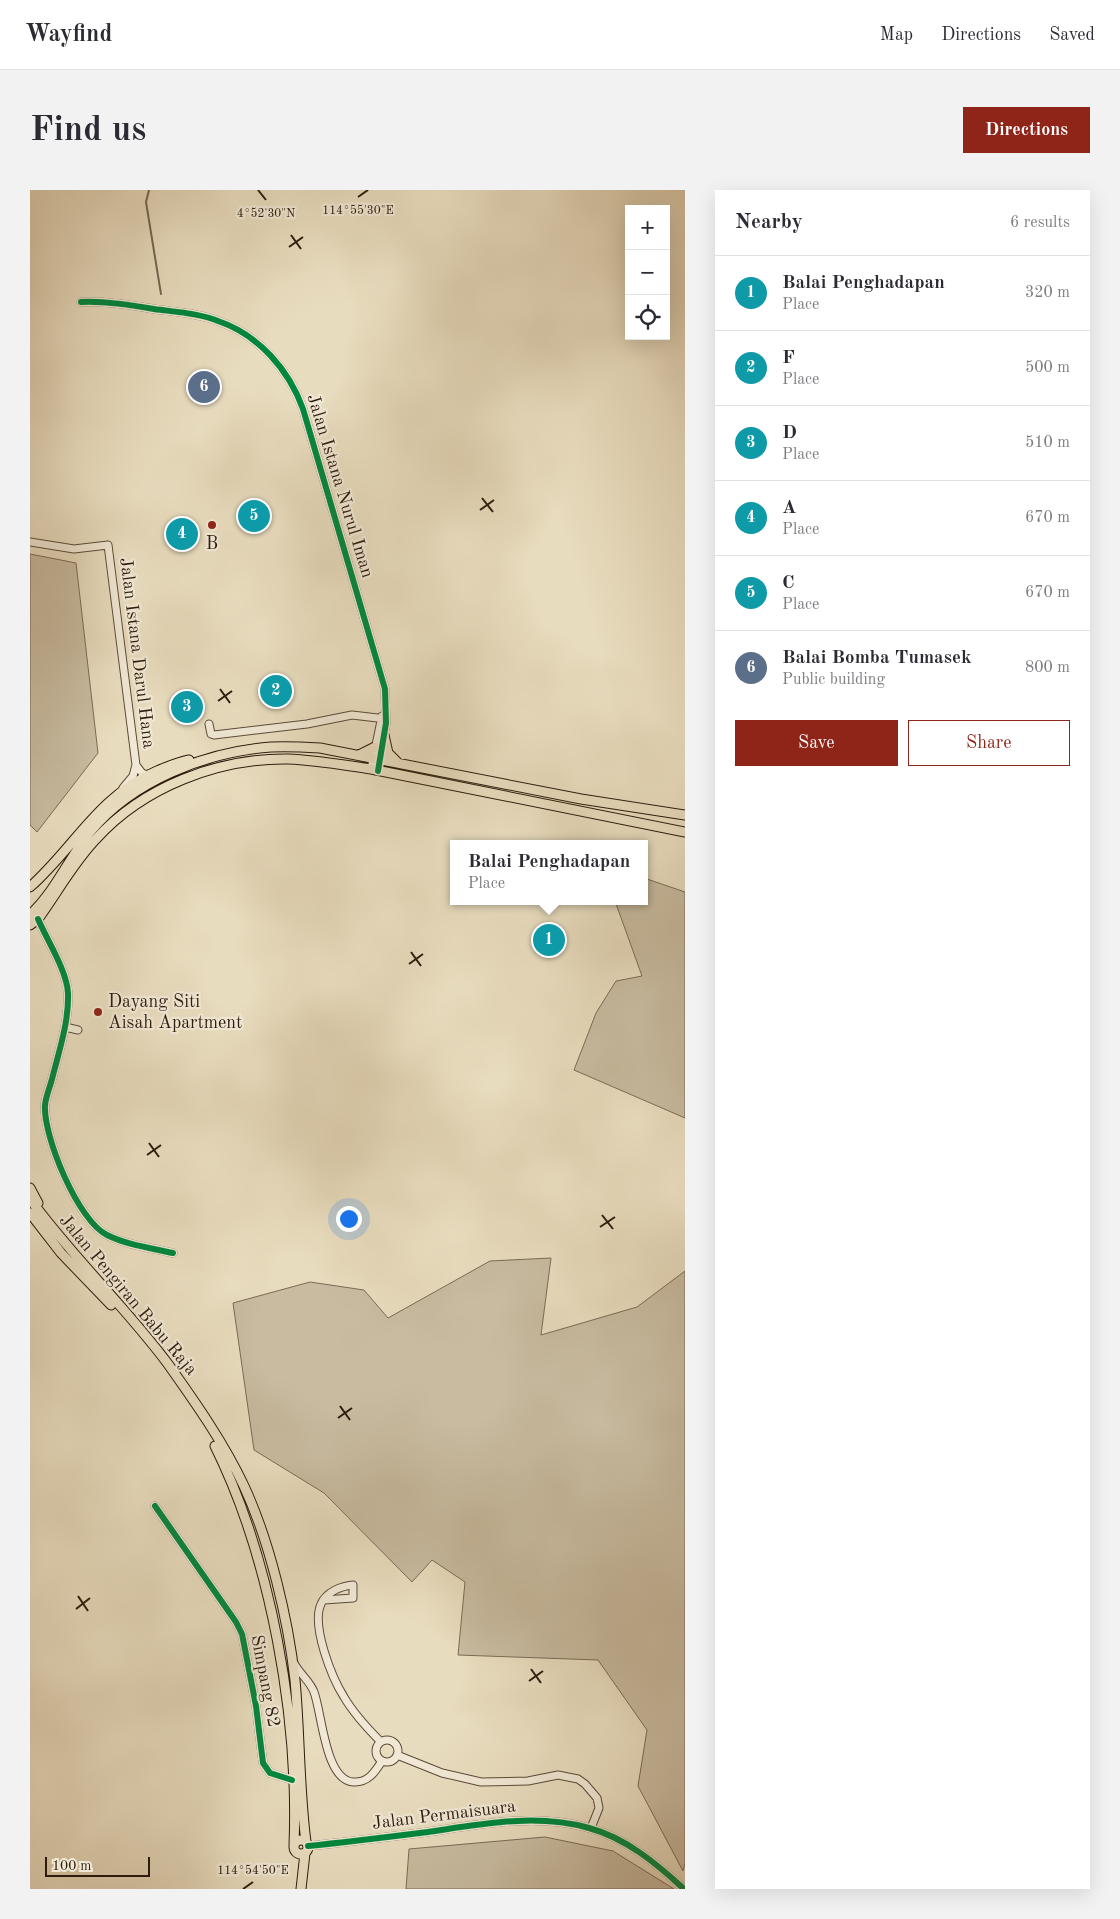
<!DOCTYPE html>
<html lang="en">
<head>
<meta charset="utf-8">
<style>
	:root { --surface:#fff; --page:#f2f2f3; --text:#2b2b33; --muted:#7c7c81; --line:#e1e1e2; --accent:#8f2418 }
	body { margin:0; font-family:"Old Standard TT",serif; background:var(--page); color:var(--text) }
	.controls { position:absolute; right:15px; top:15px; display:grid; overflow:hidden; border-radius:0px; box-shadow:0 5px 20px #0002 }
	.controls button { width:45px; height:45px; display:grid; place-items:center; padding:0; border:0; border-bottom:1px solid var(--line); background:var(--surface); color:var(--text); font:25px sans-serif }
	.scale { position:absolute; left:15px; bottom:12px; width:105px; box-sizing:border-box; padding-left:5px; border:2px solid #2e1b0d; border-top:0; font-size:14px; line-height:18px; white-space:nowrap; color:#2e1b0d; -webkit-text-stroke:4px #f0e8d5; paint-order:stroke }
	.you { position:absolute; left:318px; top:1028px; width:18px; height:18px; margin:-12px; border:4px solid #fff; border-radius:50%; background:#1a73e8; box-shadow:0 0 0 8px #1a73e833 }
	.badge { display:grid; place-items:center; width:32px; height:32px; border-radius:50%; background:var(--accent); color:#fff; font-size:16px; font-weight:700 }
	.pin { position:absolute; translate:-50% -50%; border:2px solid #fff; box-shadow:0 1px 5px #0006 }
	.popup { position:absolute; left:420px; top:650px; width:198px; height:65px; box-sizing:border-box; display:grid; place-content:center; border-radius:0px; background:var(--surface); filter:drop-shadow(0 1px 4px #0005); font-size:16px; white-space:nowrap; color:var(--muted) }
	.popup b { font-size:19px; color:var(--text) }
	.popup::after { content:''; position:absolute; left:50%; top:100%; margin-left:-10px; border:10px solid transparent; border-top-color:var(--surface) }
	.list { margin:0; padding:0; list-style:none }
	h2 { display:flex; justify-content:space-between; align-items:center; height:65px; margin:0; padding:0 20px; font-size:21px }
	h2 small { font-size:16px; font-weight:400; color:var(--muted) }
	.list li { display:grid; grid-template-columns:32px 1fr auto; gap:15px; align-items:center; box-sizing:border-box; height:75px; padding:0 20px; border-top:1px solid var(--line) }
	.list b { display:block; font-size:19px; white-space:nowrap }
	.list p { margin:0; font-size:16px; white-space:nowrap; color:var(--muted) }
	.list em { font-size:16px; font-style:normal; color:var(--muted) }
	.actions { display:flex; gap:10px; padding:15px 20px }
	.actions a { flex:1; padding:11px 0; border:1px solid var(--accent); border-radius:0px; text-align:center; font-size:18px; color:var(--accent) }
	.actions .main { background:var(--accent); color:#fff }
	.icon { flex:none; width:28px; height:28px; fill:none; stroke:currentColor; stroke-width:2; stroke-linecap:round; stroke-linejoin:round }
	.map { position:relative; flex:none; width:655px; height:1699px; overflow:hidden; border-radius:0px }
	header { display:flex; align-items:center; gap:30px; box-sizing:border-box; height:70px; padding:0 25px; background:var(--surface); border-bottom:1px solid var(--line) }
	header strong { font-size:24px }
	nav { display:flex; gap:28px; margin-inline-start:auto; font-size:18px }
	.intro { display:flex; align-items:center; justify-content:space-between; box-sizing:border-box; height:120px; padding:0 30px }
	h1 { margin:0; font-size:35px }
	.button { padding:12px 22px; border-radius:0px; background:var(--accent); color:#fff; font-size:18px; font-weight:700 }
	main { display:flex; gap:30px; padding:0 30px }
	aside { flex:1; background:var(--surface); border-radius:0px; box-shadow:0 5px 20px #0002 }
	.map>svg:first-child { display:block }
	.green { fill:#c8bba0; stroke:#7b6b56 }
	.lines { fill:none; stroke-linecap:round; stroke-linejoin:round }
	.stream { stroke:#786753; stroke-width:2 }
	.minor-casing { stroke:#5c4b39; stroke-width:9 }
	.major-casing { stroke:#2e1b0d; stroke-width:11 }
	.minor { stroke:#f0e8d5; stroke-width:7 }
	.major { stroke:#e8dcbe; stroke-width:9 }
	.cycleway-casing { stroke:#f0e8d5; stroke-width:9 }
	.cycleway { stroke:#00873e; stroke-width:6 }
	.ticks { fill:none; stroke:#2e1b0d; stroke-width:2 }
	.poi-dot { fill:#8f2418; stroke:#f0e8d5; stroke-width:2 }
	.labels { text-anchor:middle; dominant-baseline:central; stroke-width:4.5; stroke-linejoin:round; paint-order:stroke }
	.street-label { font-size:18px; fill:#2e1b0d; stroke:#f0e8d5 }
	.poi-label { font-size:18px; fill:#2e1b0d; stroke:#f0e8d5 }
	.ticks-label { font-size:12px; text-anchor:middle; fill:#2e1b0d; stroke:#f0e8d5; stroke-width:4.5; stroke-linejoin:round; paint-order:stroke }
</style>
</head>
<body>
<header>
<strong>Wayfind</strong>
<nav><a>Map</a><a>Directions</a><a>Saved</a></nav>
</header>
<div class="intro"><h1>Find us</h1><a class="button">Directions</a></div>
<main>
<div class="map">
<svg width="655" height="1699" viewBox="0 0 655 1699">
	<rect width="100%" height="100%" fill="#e8dcbe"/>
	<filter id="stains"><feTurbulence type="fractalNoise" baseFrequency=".004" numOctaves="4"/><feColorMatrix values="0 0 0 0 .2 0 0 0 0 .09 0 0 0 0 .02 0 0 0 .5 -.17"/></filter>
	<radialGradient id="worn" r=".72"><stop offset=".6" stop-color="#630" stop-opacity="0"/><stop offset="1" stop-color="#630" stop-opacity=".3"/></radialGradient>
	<path class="green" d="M0,364L46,373L68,563L7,642L0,635Z
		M614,688L655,702V928L544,880L566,823L586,791L612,786L585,711H614Z
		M521,1068L511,1145L607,1117L655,1081V1673L653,1681L608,1596L617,1540L568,1470L428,1465L435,1392L402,1370L382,1392L294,1303L224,1260L203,1113L280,1092L334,1100L358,1128L460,1071Z
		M515,1647L583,1661L644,1699H376L379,1659Z"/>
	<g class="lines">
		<path class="stream" d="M119,0L116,12L131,104"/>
		<g class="minor-casing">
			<path id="minor" d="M51,112C76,111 100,115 124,119C145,122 168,123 188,131C229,145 259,180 273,219L355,499L356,533L349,574
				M0,352L44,359L78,355L106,575L112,583L118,585
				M179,534L181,544L184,545L277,534L322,525L356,529
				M341,579L352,526
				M93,598L103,586L106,575
				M8,729C17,750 37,781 38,803C39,832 29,861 22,889C20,897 16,906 15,915C13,946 48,1031 77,1045C97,1055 121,1058 143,1063
				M35,837L48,840
				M125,1316L206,1432L212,1444L226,1516L233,1573L240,1583L262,1590
				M294,1410L323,1408V1395C311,1396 296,1402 291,1414C281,1436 302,1488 314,1507C324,1524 337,1538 351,1552
				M264,1473C269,1483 280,1491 284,1502C292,1523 295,1590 323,1592C338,1593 345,1582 352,1571
				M346 1561a11 11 0 1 1 22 0a11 11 0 1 1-22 0Z
				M367,1565L412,1583L451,1592L498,1591L528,1585L548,1589L555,1594L567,1608L569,1618L561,1638
				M278,1656C318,1652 358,1647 398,1642C452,1634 506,1623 559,1638C596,1648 627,1674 654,1699"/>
		</g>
		<g class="major-casing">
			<path id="major" d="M354,545L358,563L368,573
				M329,565L345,557
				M0,697C46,656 67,607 127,581C137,577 148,572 159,570
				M0,725C25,702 39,668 60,642C103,590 176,562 241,557C257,556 274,557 290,558L551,609L655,625
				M0,735L8,729C27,703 43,673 66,649C113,597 188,568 258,569C286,570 313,575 341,579L655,642
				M0,998L8,1013
				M0,1009C42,1067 95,1116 138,1174C165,1212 194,1253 214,1296C240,1352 258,1429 265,1490C270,1544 269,1598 276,1652
				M0,1023L31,1063L81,1115
				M185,1256C241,1369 269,1528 264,1655
				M264 1657a7 7 0 1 1 14 0a7 7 0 1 1-14 0Z
				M271,1699L275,1663"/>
		</g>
		<use href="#minor" class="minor"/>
		<use href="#major" class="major"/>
		<g class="cycleway-casing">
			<path id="cycleway" d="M51,112C76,111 100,115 124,119C145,122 168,123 188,131C229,145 259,180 273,219L355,499L356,533L348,581
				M8,729C17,750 37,781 38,803C39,832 29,861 22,889C20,897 16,906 15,915C13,946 48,1031 77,1045C97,1055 121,1058 143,1063
				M125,1316L206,1432L212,1444L226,1516L233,1573L240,1583L262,1590
				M278,1656C318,1652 358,1647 398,1642C452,1634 506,1623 559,1638C596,1648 627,1674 654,1699"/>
		</g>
		<use href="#cycleway" class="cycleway"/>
	</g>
	<path class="ticks" d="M228,0L236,10M328,7L338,0M261,45L271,59M259,57L273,47M452,308L463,322M450,320L464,310M190,499L200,513M188,511L202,501M381,762L391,776M379,774L393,764M119,953L129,967M117,965L131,955M572,1025L583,1039M570,1037L585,1027M310,1216L320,1230M308,1228L322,1218M48,1406L58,1421M46,1419L60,1408M501,1479L511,1493M499,1491L513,1481M213,1699L223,1692"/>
	<g class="poi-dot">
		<circle cx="182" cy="335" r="5"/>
		<circle cx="68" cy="822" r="5"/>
	</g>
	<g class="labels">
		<g class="street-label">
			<text transform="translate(310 296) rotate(73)">Jalan Istana Nurul Iman</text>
			<text transform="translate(107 463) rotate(83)">Jalan Istana Darul Hana</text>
			<text transform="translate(98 1105) rotate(50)">Jalan Pengiran Babu Raja</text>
			<text transform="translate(235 1491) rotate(79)">Simpang 82</text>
			<text transform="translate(414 1625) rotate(-7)">Jalan Permaisuara</text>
		</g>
		<g class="poi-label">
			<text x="182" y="354">B</text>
			<text x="78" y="812" text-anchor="start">Dayang Siti<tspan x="78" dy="21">Aisah Apartment</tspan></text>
		</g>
	</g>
	<g class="ticks-label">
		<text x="328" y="24">114°55'30"E</text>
		<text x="236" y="27">4°52'30"N</text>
		<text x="223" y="1684">114°54'50"E</text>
	</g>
	<rect width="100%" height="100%" filter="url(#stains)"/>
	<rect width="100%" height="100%" fill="url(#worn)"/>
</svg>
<div class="controls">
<button>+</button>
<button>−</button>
<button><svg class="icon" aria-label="locate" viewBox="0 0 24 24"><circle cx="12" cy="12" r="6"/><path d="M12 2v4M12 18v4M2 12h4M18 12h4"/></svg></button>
</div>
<div class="scale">100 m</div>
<div class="you"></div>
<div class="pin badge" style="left:519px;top:750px;background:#0f9aa8">1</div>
<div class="popup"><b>Balai Penghadapan</b>Place</div>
<div class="pin badge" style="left:246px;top:501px;background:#0f9aa8">2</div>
<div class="pin badge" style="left:157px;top:517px;background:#0f9aa8">3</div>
<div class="pin badge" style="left:152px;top:344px;background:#0f9aa8">4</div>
<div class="pin badge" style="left:224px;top:326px;background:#0f9aa8">5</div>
<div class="pin badge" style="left:174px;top:197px;background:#5c6f8a">6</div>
</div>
<aside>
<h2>Nearby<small>6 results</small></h2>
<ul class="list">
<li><span class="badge" style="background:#0f9aa8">1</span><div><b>Balai Penghadapan</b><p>Place</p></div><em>320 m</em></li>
<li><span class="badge" style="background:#0f9aa8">2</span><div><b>F</b><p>Place</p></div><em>500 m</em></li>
<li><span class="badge" style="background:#0f9aa8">3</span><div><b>D</b><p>Place</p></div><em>510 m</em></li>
<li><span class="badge" style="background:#0f9aa8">4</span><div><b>A</b><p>Place</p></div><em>670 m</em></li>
<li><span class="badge" style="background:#0f9aa8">5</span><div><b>C</b><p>Place</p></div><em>670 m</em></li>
<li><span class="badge" style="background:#5c6f8a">6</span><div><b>Balai Bomba Tumasek</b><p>Public building</p></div><em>800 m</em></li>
</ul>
<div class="actions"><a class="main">Save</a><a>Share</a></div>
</aside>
</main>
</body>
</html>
